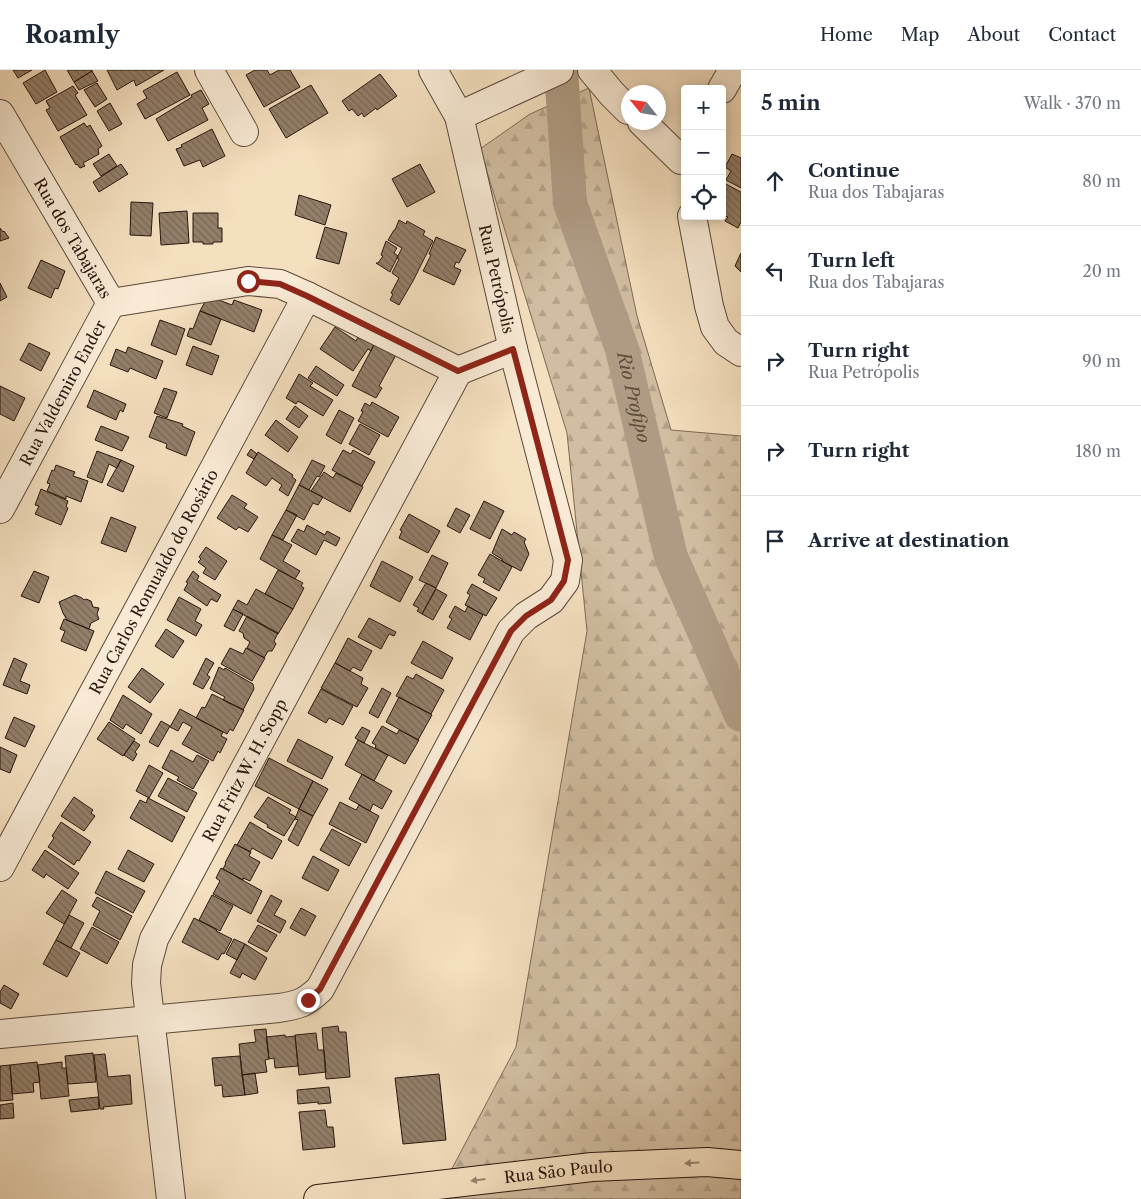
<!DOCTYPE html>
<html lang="en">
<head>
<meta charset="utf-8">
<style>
	:root { --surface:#fff; --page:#f2f2f3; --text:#1f2937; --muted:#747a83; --line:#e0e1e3 }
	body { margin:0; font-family:"Libre Caslon Text",serif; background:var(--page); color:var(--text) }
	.controls { position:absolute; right:15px; top:15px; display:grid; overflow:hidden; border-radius:5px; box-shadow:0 2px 12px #0003 }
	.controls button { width:45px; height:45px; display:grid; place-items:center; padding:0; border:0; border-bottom:1px solid var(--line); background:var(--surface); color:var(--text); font:25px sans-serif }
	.compass { position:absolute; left:621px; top:15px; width:45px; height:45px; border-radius:50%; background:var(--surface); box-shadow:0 2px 12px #0003; rotate:300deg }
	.stop { position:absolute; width:15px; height:15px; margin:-11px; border:4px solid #8f2418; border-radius:50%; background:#fff }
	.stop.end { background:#8f2418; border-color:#fff; box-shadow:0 1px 5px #0008 }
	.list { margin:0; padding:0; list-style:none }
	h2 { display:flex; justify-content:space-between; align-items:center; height:65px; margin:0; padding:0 20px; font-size:21px }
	h2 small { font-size:16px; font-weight:400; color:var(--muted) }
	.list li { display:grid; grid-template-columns:32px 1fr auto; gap:15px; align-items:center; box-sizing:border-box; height:90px; padding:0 20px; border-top:1px solid var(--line) }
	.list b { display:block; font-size:19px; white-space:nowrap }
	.list p { margin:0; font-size:16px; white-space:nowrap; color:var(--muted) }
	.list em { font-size:16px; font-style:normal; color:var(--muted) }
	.icon { flex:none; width:28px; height:28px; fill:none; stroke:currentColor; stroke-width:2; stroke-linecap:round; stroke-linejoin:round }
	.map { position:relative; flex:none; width:741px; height:1129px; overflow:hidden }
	header { display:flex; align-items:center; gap:30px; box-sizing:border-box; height:70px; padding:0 25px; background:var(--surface); border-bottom:1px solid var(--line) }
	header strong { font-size:24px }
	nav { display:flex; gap:28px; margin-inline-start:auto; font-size:18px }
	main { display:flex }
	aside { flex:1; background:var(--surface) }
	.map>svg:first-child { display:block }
	.forest { fill:url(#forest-firs); stroke:#7d6a58 }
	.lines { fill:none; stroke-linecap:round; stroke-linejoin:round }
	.river { stroke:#af9b83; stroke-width:34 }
	.building { fill:url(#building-back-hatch); stroke:#29170e }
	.minor-casing { stroke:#5c493a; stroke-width:30 }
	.major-casing { stroke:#29170e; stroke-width:30 }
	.minor { stroke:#f8ead5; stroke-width:28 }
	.major { stroke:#f4dfbf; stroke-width:28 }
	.oneway { fill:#99856f }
	.route { stroke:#8f2418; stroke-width:6 }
	.labels { text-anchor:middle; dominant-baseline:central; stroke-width:5; stroke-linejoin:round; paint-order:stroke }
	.street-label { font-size:16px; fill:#29170e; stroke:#f8ead5 }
	.water-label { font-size:18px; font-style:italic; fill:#5f4c3d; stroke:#f8ead5 }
</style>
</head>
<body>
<header>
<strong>Roamly</strong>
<nav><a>Home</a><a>Map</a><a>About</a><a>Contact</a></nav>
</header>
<main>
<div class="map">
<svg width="741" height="1129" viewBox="0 0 741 1129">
	<defs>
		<pattern id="forest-firs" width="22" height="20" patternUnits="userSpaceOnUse" patternTransform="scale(1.25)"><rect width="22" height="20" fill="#d1bda1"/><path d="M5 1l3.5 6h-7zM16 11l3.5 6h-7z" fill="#b3a289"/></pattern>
		<pattern id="building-back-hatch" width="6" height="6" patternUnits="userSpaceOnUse" patternTransform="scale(1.25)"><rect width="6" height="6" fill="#937f6a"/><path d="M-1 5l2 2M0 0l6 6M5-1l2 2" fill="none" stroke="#786756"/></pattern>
	</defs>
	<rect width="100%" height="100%" fill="#f4dfbf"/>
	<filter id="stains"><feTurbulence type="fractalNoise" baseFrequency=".004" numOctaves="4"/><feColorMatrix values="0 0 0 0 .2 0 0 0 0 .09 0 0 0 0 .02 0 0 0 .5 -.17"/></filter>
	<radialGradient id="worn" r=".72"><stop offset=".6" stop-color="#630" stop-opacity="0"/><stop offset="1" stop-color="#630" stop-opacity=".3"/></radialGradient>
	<path class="forest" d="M589,18L637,246L671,360L741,366V1129H436L516,977L587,561L567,363L480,79L530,44Z"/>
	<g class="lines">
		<path class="river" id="s1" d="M561,0L570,133L622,279L671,487L741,645"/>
	</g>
	<path class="building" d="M13,0H32L18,8Z
		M45,0L57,22L36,34L23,13Z
		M67,0H92V1L74,12Z
		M107,0H164L136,16L134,10L117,20Z
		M255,0H267L270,5L279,0H290L300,17L264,37L246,5Z
		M92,1L98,11L79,20L74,12Z
		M177,2L190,25L145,49L137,34L147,28L143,21Z
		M380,4L397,26L377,40L376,38L364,47L362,43L358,46L352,39L349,41L342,31Z
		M97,13L107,29L95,37L84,20Z
		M311,15L328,43L286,68L269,39Z
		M73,16L78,23L75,25L87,45L58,61L46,40L50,38L46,31Z
		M201,20L209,34L202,38L208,50L168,71L156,49L192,27L191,25Z
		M110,33L122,54L109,61L97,41Z
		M84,53L87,57L90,55L102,76L98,79L99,84L83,93L85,96L80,98L77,94L76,95L60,67Z
		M212,59L225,86L203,97L200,90L184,96L176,79L182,77L181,75Z
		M109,84L117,96L101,106L93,94Z
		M732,84L741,88V118L726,110L731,101L725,97Z
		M121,94L128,104L99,122L93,112Z
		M420,94L435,122L407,137L392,109Z
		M724,113L741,122V152L738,158L725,151L728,147L725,146L722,135V116Z
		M299,125L331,135L325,155L295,145Z
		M131,132L153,133L151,166L130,165Z
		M187,141L189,173L161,175L159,143Z
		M193,143H218V158H222V172H213V174H203V172H193Z
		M399,150L406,154L407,151L425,161L423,165L433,171L413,211L399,235L390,230L393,224L391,223L399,208L392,203L399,189L397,188L402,178L388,170L394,160H395Z
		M325,157L347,163L339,194L316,188Z
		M0,158L3,162L4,161L9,168L0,171Z
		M436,167L466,180L459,193L456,192L454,197L461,200L454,215L423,201L431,185L429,184Z
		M386,171L397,178L394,183L398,186L390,202L376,193H378L383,186L381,185Z
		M741,183V202L735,196Z
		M41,190L65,201L58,219L55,218L51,228L28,218Z
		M0,213L7,227L0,231Z
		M208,226L232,235L234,230L262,240L254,262L200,241Z
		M200,241L221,249L211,275L187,266L190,258L193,259Z
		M160,250L185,259L176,285L151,275Z
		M335,257L356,271L360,263L375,272L371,281L368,279L353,301L320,279Z
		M29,273L50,283L41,301L20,290Z
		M375,273L396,285L379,316L382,318L376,328L352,316Z
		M193,276L219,286L212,305L186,295Z
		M128,277L163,291L156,309L130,298L128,302L110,295L116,279L126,283Z
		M316,296L344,315L337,326L308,308Z
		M299,304L313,313L310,316L333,330L323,346L298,331L296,334L286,328Z
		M0,316L25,328L14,351L0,344Z
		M164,318L177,322L167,348L154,343Z
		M94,320L126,334L123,342L120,340L116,350L87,337Z
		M372,332L399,347L388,367L358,351L363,342L361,341L365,333L370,336Z
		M295,336L308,346L299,358L286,349Z
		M339,340L354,348L341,374L326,365Z
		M157,346L183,354L182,356L195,362L186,386L166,378L167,374L149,367Z
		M276,350L298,367L288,382L265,365Z
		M360,354L380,365L369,385L349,374Z
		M101,356L129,367L122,381L95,370Z
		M251,379L257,384L254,389L247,385Z
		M343,380L351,384L353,380L375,392L362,416L332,400Z
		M97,381L121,390L117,398L109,394L102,413L87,407Z
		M258,382L293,405L292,407L296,410L288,426L279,420L282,415L272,408L266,416L246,403Z
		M121,390L134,396L123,422L107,415Z
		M312,390L325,396L319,407L317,406L309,420L299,415Z
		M56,395L75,402L73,406L88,411L81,432L66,426V429L47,421L50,414L47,413L52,400L54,401Z
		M324,402L333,408L336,403L363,417L350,442L311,421Z
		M299,415L323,427L318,435L313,433L304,450L286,440Z
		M41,419L68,431L66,437L68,438L61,455L35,444L39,436L35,435Z
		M232,425L247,434L244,438L258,447L248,462L239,457L236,460L217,448Z
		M484,431L504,441L490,469L470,459Z
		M456,438L470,445L460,463L447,456Z
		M286,440L297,445L283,470L272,465Z
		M409,444L440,461L428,483L399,468L402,461L400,460Z
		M111,447L136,457L126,482L101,473Z
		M307,455L325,465L327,461L340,468L336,476L324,470L316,485L291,471L298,459L304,462Z
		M502,459L512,465L514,462L526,469L524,472L529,484L521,501L502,491L503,490L492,483Z
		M272,465L292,475L283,491L300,501L295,509L260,489Z
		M206,477L227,491L215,510L203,503L206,498L198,492L201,489L199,487Z
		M490,484L512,497L499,521L483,512L485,509L478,505Z
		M432,485L448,493L436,518L419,510Z
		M382,491L413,507L400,532L370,516Z
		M278,500L303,513L301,516L304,518L293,539L265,524Z
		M34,501L49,507L39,533L21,526Z
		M193,501L199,506L197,510L221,525L217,532L211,529L207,536L184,520L188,513L186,512Z
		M426,513L436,518L422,544L417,541L419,538L413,535Z
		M472,514L497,528L486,546L465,535L470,525L467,523Z
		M256,519L293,539L278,564L233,539L238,530L247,535Z
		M436,519L447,525L433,550L422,544Z
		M75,525L82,528L84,530L86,529L91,531L93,537L99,538L97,544L99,549L91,553L89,559L67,550L63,543L59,532Z
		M179,527L201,539L195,551L202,555L196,566L167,550Z
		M455,536L465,542L468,536L483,545L470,570L447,558L452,549L449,547Z
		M233,539L243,544L234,561L224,556Z
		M247,546L278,563L274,571L276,574L272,581H268L264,588L247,578L250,572L244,568L243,563L239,561Z
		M369,548L396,562L394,566L389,564L381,579L358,567Z
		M64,549L94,561L86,581L61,571L65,561L60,559Z
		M166,559L184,571L173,588L155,576Z
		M348,568L372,581L361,601L353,597L350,601L335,593Z
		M423,571L453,588L442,609L411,593Z
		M230,578L243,584L246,578L265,588L252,611L221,594Z
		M14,588L27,594L20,611L30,615L27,624L3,615Z
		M206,588L214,593L207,605L210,607L203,619L193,614Z
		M335,593L363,608L361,614L368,618L357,637L321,618Z
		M219,597L224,600L225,598L253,614L254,619L243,640L223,630L225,627L210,619Z
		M142,598L164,614L150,633L128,617Z
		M416,604L444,620L431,644L396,626L407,606L413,609Z
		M382,618L391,623L378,648L369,643Z
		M321,619L353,636L343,655L329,648L326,653L308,643Z
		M212,624L244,640L233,661L230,659L227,664L196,648L202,637L205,638Z
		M123,625L152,644L141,664L126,654L123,659L110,650Z
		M399,627L432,645L418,670L386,652Z
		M180,639L223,662L221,666L227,669L220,683L218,681L213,691L182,674L192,657L183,652L178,661L170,657Z
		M14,647L35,656L25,677L5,668Z
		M161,651L170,656L158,677L149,672Z
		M109,652L135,669L123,686L97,669Z
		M382,656L397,664L399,660L419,670L405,694L375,678L376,675L372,673Z
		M362,657L370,661L364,673L355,668Z
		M298,669L333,687L322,709L287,691Z
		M358,670L388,685L374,711L345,695Z
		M134,671L140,675L135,682L137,684L133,691L124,685Z
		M0,677L17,685L10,703L0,699Z
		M171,680L193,692L197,685L209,691L193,719L177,710L179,707L162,698Z
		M269,688L313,711L299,739L255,716Z
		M149,695L163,703L149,728L136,721Z
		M362,704L392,721L382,739L373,734L370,741L349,729Z
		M168,708L197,723L187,742L158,726Z
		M313,711L328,719L313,746L299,739Z
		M74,727L93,740L91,743L95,746L84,761L61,746Z
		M268,727L291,740L289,743L296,747L284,766L267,757L268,755L254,747Z
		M148,728L185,747L172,772L130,748L140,730L146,733Z
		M340,732L356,740L359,735L379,746L366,773L329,754Z
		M299,739L313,746L298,776L288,770L298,750L295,749Z
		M61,752L91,772L79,791L77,790L74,795L48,777L54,768L52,766Z
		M250,752L282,771L272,789L252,778L250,782L237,775Z
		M332,759L361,774L349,796L320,780Z
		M235,774L251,782L249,786L260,792L250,811L243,808V810L223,799L226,793H225Z
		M45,780L79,803L68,819L46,804L44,808L32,800Z
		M128,780L154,794L144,812L118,799Z
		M313,786L339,800L328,821L302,808Z
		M221,798L262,821L251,844L213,824L220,811L216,808Z
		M106,801L145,821L133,843L95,823Z
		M62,820L77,830L64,854L46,843Z
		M212,825L233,836L220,861L199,850Z
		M271,825L282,831L274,845L286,851L280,863L257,851Z
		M97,827L132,846L120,870L93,855L100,841L92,836Z
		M301,838L316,846L305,866L290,858Z
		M69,845L84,853L71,878L56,870Z
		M194,848L217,860L216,861L232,869L224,884L222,883L218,890L182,872Z
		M258,855L277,865L267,882L248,872Z
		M92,857L119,872L107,894L80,879Z
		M234,869L245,874L237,890L226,884Z
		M56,870L80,883L67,907L43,894Z
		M245,874L267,888L255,910L242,903L240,908L230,903Z
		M4,915L19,924L11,939L0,933V922Z
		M338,956L339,962H346L350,1007L326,1009L322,958Z
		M266,959L269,989L265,990L267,1002L242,1005L239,974L256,972L254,960Z
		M316,963L318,980H324L326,1002L299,1005L295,965Z
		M285,965L286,967L295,966L298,996L275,998L274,988L269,989L266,967Z
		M93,983L96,1012L68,1014L65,986Z
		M105,984L108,1007L130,1005L132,1034L103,1037L104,1039H100L94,985Z
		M240,986L245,1025L223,1027L222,1015L215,1016L212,988Z
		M37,992L40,1012L33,1013L34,1022L12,1024L10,995Z
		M62,992V998H66L69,1026L41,1029L38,995Z
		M10,995L13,1030L0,1031V996Z
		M255,1003L258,1023L245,1025L242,1005Z
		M439,1004L446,1070L403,1074L395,1008Z
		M329,1017L331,1033L318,1034V1032L298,1034L297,1020Z
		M98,1027L99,1039L71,1042L69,1030Z
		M13,1033L14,1048L0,1049V1035Z
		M325,1040L327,1057H333L335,1077L303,1080L299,1042Z"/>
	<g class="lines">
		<g class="minor-casing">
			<g id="minor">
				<path d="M209,0L244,62"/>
				<path d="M592,0L612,24L628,40"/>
				<path d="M722,19L733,0"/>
				<path id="s2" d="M0,44L111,233"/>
				<path d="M459,46L559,0"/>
				<path d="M642,52L681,90"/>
				<path d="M692,146L709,236L715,257L726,272L741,282"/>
				<path d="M111,233L248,211L280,214L307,226L458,301L513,279"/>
				<path id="s3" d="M0,439L111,233"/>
				<path id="s4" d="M0,797L307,226"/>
				<path d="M0,964L279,938C299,935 305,933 320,919L511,561L526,546L551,530L565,511L568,490L513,279L459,46L433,0"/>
				<path id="s5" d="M171,1129L146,913L147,895L154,869L458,301"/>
			</g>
		</g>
		<g class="major-casing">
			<g id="major">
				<path id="s6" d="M318,1129L592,1097L707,1092L741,1095"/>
			</g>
		</g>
		<use href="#minor" class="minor"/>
		<use href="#major" class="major"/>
	</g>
	<defs><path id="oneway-solid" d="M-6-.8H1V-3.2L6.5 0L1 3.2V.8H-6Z" transform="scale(1.25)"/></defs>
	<g class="oneway">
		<use href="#oneway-solid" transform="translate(692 1093) rotate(177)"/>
		<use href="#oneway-solid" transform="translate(478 1110) rotate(173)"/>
	</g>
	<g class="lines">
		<path class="route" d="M248,211L280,214L307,226L458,301L513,279L568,490L564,511L551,530L526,546L511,561L320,919L308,930"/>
	</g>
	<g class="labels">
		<g class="street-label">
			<text stroke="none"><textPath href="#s2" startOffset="144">Rua dos Tabajaras</textPath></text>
			<text transform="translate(497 209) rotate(77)">Rua Petrópolis</text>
			<text stroke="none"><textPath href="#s3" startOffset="132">Rua Valdemiro Ender</textPath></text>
			<text stroke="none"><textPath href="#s4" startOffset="324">Rua Carlos Romualdo do Rosário</textPath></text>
			<text stroke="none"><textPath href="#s5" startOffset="454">Rua Fritz W. H. Sopp</textPath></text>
			<text stroke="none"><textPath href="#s6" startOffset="242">Rua São Paulo</textPath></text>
		</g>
		<g class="water-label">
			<text stroke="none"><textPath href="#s1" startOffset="338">Rio Profipo</textPath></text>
		</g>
	</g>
	<rect width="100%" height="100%" filter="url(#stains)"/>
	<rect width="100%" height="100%" fill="url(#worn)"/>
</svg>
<div class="controls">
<button>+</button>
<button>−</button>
<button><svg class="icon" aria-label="locate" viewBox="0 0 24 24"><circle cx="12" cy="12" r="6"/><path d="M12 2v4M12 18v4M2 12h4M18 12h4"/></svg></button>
</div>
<svg class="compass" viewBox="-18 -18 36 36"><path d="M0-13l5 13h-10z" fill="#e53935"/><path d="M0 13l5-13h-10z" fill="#747a83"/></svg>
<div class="stop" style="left:248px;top:211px"></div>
<div class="stop end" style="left:308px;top:930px"></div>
</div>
<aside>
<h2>5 min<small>Walk · 370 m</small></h2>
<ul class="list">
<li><svg class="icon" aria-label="ahead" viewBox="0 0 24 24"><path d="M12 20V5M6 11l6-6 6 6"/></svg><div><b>Continue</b><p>Rua dos Tabajaras</p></div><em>80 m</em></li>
<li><svg class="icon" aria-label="left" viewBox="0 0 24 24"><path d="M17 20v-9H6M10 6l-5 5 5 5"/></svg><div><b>Turn left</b><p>Rua dos Tabajaras</p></div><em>20 m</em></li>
<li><svg class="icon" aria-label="right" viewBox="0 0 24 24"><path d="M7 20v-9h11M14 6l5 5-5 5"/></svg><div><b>Turn right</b><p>Rua Petrópolis</p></div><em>90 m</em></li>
<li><svg class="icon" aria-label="right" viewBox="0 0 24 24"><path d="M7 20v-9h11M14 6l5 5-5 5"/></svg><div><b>Turn right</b></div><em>180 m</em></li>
<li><svg class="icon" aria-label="arrive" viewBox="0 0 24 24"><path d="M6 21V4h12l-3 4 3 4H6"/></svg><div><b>Arrive at destination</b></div></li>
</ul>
</aside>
</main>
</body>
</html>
